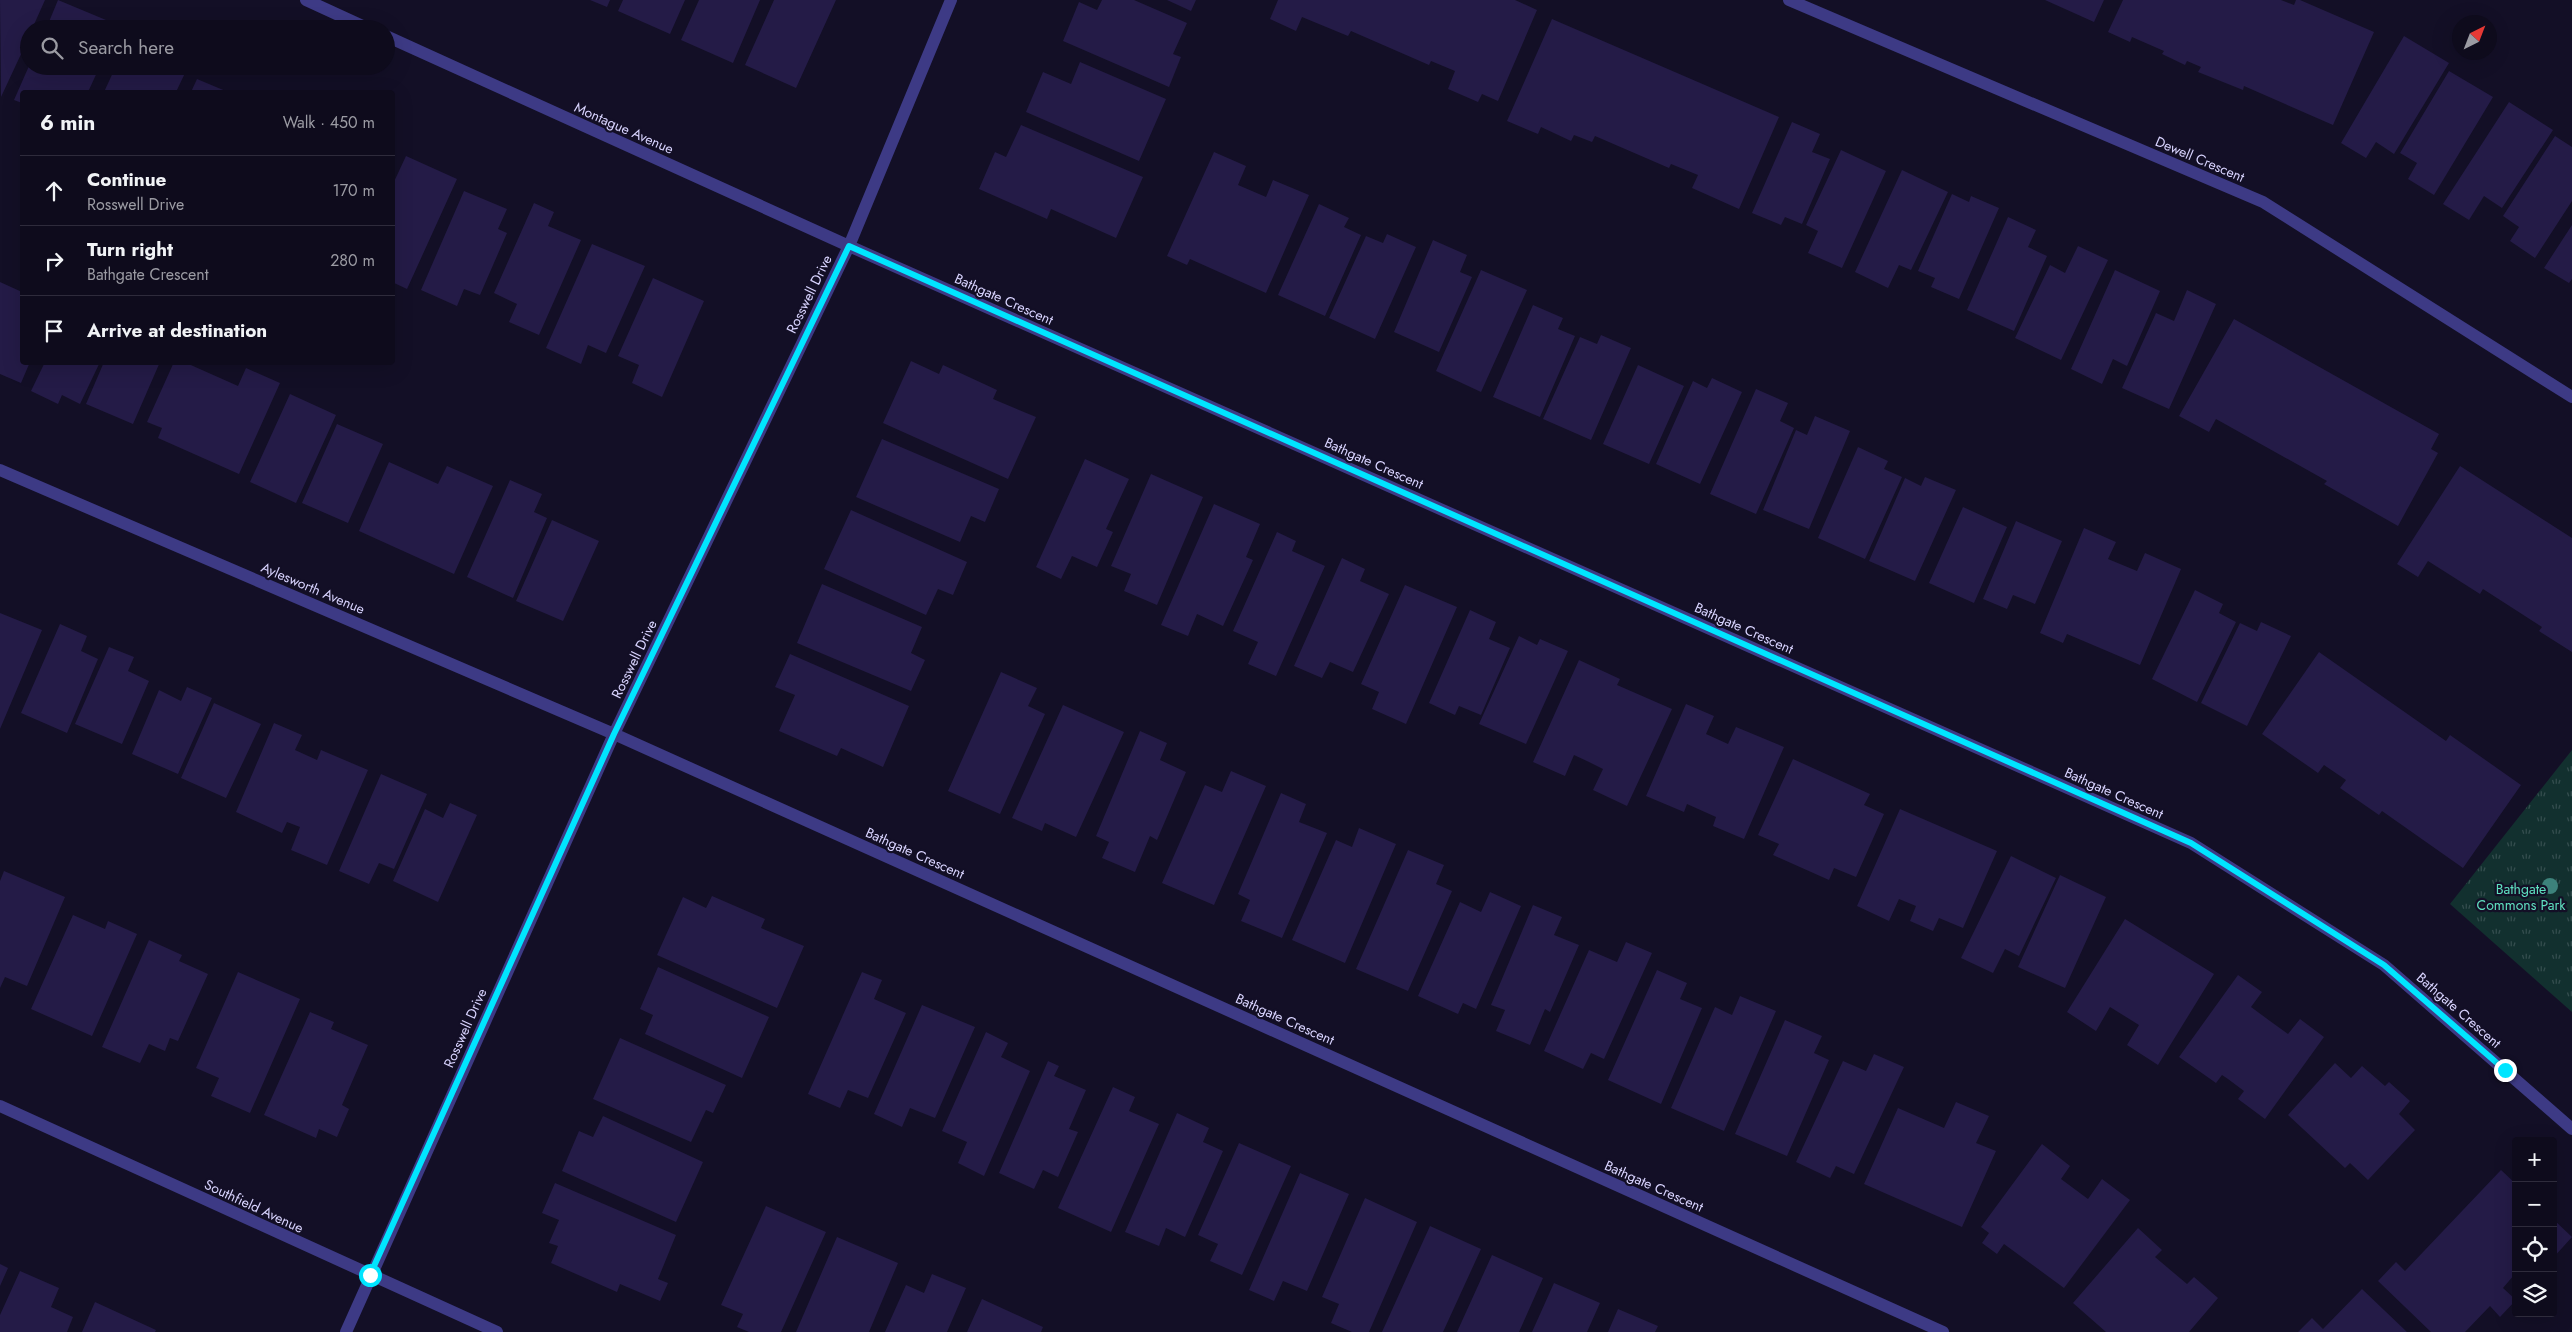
<!DOCTYPE html>
<html lang="en">
<head>
<meta charset="utf-8">
<style>
	:root { --surface:#0e0b1c; --page:#1c1929; --text:#f1f3f6; --muted:#9b9ba3; --line:#2e2b3b }
	body { margin:0; font-family:Jost,sans-serif; background:var(--page); color:var(--text) }
	.controls { position:absolute; right:15px; bottom:15px; display:grid; overflow:hidden; border-radius:5px; box-shadow:0 5px 20px #0002 }
	.controls button { width:45px; height:45px; display:grid; place-items:center; padding:0; border:0; border-bottom:1px solid var(--line); background:var(--surface); color:var(--text); font:25px sans-serif }
	.compass { position:absolute; left:2452px; top:15px; width:45px; height:45px; border-radius:50%; background:var(--surface); box-shadow:0 5px 20px #0002; rotate:42deg }
	.stop { position:absolute; width:15px; height:15px; margin:-11px; border:4px solid #00e5ff; border-radius:50%; background:#fff }
	.stop.end { background:#00e5ff; border-color:#fff; box-shadow:0 1px 5px #0008 }
	.list { margin:0; padding:0; list-style:none }
	h2 { display:flex; justify-content:space-between; align-items:center; height:65px; margin:0; padding:0 20px; font-size:21px }
	h2 small { font-size:16px; font-weight:400; color:var(--muted) }
	.list li { display:grid; grid-template-columns:32px 1fr auto; gap:15px; align-items:center; box-sizing:border-box; height:70px; padding:0 20px; border-top:1px solid var(--line) }
	.list b { display:block; font-size:19px; white-space:nowrap }
	.list p { margin:0; font-size:16px; white-space:nowrap; color:var(--muted) }
	.list em { font-size:16px; font-style:normal; color:var(--muted) }
	.icon { flex:none; width:28px; height:28px; fill:none; stroke:currentColor; stroke-width:2; stroke-linecap:round; stroke-linejoin:round }
	.map { position:relative; flex:none; width:2572px; height:1332px; overflow:hidden }
	.search { position:absolute; background:var(--surface); box-shadow:0 5px 20px #0002; left:20px; top:20px; width:375px; height:55px; display:flex; align-items:center; gap:12px; box-sizing:border-box; padding:0 18px; border-radius:28px; color:var(--muted); font-size:19px }
	.panel { position:absolute; background:var(--surface); box-shadow:0 5px 20px #0002; left:20px; top:90px; width:375px; height:275px; border-radius:5px }
	.map>svg:first-child { display:block }
	.grass { fill:url(#grass-tufts) }
	.building { fill:#241b47 }
	.lines { fill:none; stroke-linecap:round; stroke-linejoin:round }
	.minor { stroke:#3d3a85; stroke-width:12 }
	.tree { fill:#3d827b }
	.route { stroke:#00e5ff; stroke-width:6 }
	.labels { text-anchor:middle; dominant-baseline:central; stroke-width:4.5; stroke-linejoin:round; paint-order:stroke }
	.street-label { font-size:14px; fill:#d9d4ff; stroke:#130f26 }
	.park-label { font-size:14px; fill:#5fe0c0; stroke:#130f26 }
</style>
</head>
<body>
<div class="map">
<svg width="2572" height="1332" viewBox="0 0 2572 1332">
	<defs>
		<pattern id="grass-tufts" width="24" height="20" patternUnits="userSpaceOnUse" patternTransform="scale(1.25)"><rect width="24" height="20" fill="#12302f"/><path d="M3 7l-1-3M5 7V3M7 7l1-3M15 17l-1-3M17 17v-4M19 17l1-3" fill="none" stroke="#344d4e"/></pattern>
	</defs>
	<rect width="100%" height="100%" fill="#130f26"/>
	<path class="grass" d="M2572,750V1012L2450,904Z"/>
	<path class="building" d="M0,0H45L32,29H29V37L1,97Z
		M58,0L118,25L117,29H46Z
		M590,0H610L607,7Z
		M623,0H685L670,34L618,11Z
		M699,0H760L733,63L681,40Z
		M774,0H836L796,88L745,65Z
		M1102,0H1134L1187,23L1173,54L1181,57L1169,87L1063,41L1079,2L1097,10Z
		M1167,0H1196L1191,11Z
		M1278,0H1515L1537,10L1498,101L1482,94L1478,102L1448,89L1455,71L1431,61L1429,65L1351,31L1348,36L1302,17L1296,31L1270,19Z
		M2045,0H2104L2094,22Z
		M2123,0H2281L2294,5L2296,0H2300L2374,32L2333,125L2244,86L2243,90L2198,72L2201,67L2187,61L2185,65L2162,54L2164,51L2132,37L2130,42L2108,32Z
		M1552,19L1779,117L1739,209L1692,188L1698,175L1671,164L1669,168L1595,136L1592,142L1574,135L1571,141L1541,127L1538,134L1507,121Z
		M2404,36L2449,63L2394,154L2376,142L2366,158L2341,143Z
		M1080,62L1166,99L1139,161L1026,112L1043,72L1071,84Z
		M29,66H100L88,92H22V103L14,100Z
		M116,66H176L186,71L176,92H104Z
		M2449,71L2493,97L2434,195L2408,179L2417,163L2400,153Z
		M197,79L228,92H191Z
		M2509,102L2553,130L2502,208L2484,196L2469,220L2443,204Z
		M1792,122L1820,134L1812,152L1830,159L1802,224L1785,217L1781,225L1752,213Z
		M1021,125L1143,177L1116,238L1051,209L1047,219L979,189L995,152L1006,157Z
		M2555,136L2572,147V201L2535,258L2510,241L2519,227L2503,216Z
		M1841,150L1886,171L1842,268L1808,253L1818,231L1806,225Z
		M1214,152L1246,166L1238,185L1266,197L1273,180L1309,195L1266,293L1190,259L1187,265L1167,256Z
		M406,156L457,179L407,289L392,282V186Z
		M1902,170L1948,192L1911,270L1899,265L1888,288L1855,272Z
		M464,191L507,209L498,229L507,233L480,295L464,289L457,306L421,290Z
		M1952,194L1969,202L1971,196L1999,208L1959,299L1931,287L1935,278L1918,271Z
		M534,203L554,212L548,226L581,240L539,335L509,322L517,304L494,293Z
		M1319,204L1349,218L1344,227L1361,235L1325,316L1278,295Z
		M2008,217L2036,230L2028,247L2047,256L2014,331L1967,310Z
		M2572,225V279L2569,283L2544,268Z
		M1387,234L1416,247L1375,339L1329,318L1366,236L1383,243Z
		M1433,240L1467,255L1460,272L1472,277L1439,352L1394,332Z
		M592,244L645,266L606,353L588,345L581,364L546,348Z
		M2078,246L2108,260L2061,360L2015,338L2050,265L2065,273Z
		M1481,270L1527,290L1481,392L1436,371Z
		M2115,270L2160,291L2127,366L2113,359L2102,384L2071,369Z
		M653,278L704,301L662,397L632,383L639,365L618,356Z
		M0,282L22,292V362H30L21,383L0,374Z
		M2187,290L2216,304L2169,409L2122,388L2156,313L2174,321Z
		M1533,305L1563,318L1558,329L1575,336L1540,417L1493,397Z
		M2234,319L2439,434L2431,449L2438,453L2398,526L2324,484L2327,481L2216,419L2209,432L2179,416Z
		M1601,335L1631,348L1591,440L1543,419L1580,337L1597,344Z
		M911,361L939,374L943,365L997,390L993,399L1036,417L1008,479L883,423Z
		M45,362H100L80,404L62,395L58,404L31,391Z
		M104,362H160L133,424L86,404Z
		M174,362H184L238,386L246,368L280,383L239,474L158,438L162,428L147,422Z
		M1638,365L1684,386L1649,464L1603,444Z
		M1712,378L1742,392L1700,484L1656,464L1693,381L1707,388Z
		M1756,389L1788,403L1780,421L1794,428L1756,514L1710,494Z
		M290,394L336,415L296,503L250,482Z
		M1815,416L1850,431L1809,529L1763,510L1796,430L1807,435Z
		M337,424L383,444L348,523L302,503Z
		M882,439L999,489L985,522L971,516L960,542L856,497Z
		M1858,447L1888,461L1884,469L1902,477L1865,559L1818,538Z
		M1085,459L1129,479L1106,529L1113,532L1097,567L1072,556L1061,579L1036,567Z
		M389,462L438,484L447,466L493,486L454,574L359,531Z
		M2460,466L2572,538V652L2539,631L2542,627L2483,589L2480,594L2428,561L2418,577L2397,564Z
		M1151,474L1203,497L1157,605L1124,591L1131,574L1111,566Z
		M1925,477L1956,490L1915,581L1869,561L1905,478L1921,486Z
		M510,480L542,494L534,512L547,518L513,598L467,577Z
		M1214,504L1260,524L1246,557L1253,560L1223,626L1197,614L1188,636L1161,625Z
		M1963,507L2007,527L1974,603L1929,583Z
		M851,510L967,562L953,595L938,589L926,615L824,569Z
		M552,520L599,541L563,621L516,601Z
		M2016,521L2062,541L2035,604L2013,595L2007,609L1983,599Z
		M2084,528L2116,542L2108,559L2137,571L2145,553L2181,569L2140,665L2067,634L2063,643L2040,633Z
		M1277,532L1296,541L1292,551L1325,566L1276,676L1248,664L1258,642L1233,631Z
		M1342,558L1365,569L1360,581L1389,594L1353,672L1330,662L1322,678L1294,666Z
		M822,584L922,627L911,653L925,660L911,691L797,643Z
		M1405,585L1457,607L1406,724L1372,709L1379,692L1361,684Z
		M2195,590L2223,604L2219,613L2236,622L2197,702L2152,679Z
		M1470,610L1496,622L1489,639L1510,648L1481,715L1459,706L1455,715L1429,703Z
		M0,613L42,630L0,729Z
		M2261,622L2291,636L2247,726L2201,703L2240,623L2257,631Z
		M60,624L87,636L81,651L98,659L67,733L21,713Z
		M1519,636L1537,645L1540,639L1568,651L1526,744L1479,724Z
		M109,647L134,657L128,671L149,681L122,744L75,724Z
		M2319,652L2446,741L2450,735L2521,785L2463,868L2382,811L2379,815L2340,788L2346,780L2324,765L2318,773L2262,734Z
		M790,654L909,706L883,767L841,748L837,756L779,731L795,695L775,687Z
		M1579,660L1620,679L1617,685L1672,709L1627,806L1593,790L1603,769L1589,762L1574,755L1565,776L1533,762Z
		M1001,672L1037,688L1028,706L1045,714L1000,814L948,791Z
		M187,687L212,698L178,774L132,754L159,690L181,701Z
		M214,703L261,724L226,798L181,778Z
		M1686,704L1714,716L1706,734L1728,744L1736,727L1784,747L1744,839L1713,826L1716,817L1687,804L1684,812L1646,796Z
		M1063,705L1124,732L1076,837L1045,823L1042,831L1012,818Z
		M274,723L302,735L295,750L317,760L321,750L368,770L327,865L291,850L300,827L287,822L282,833L236,812Z
		M1140,731L1167,743L1160,760L1186,772L1157,840L1150,836L1135,872L1102,858L1109,842L1096,836Z
		M1793,759L1870,794L1864,805L1884,814L1856,877L1834,868L1829,880L1773,855L1779,844L1758,835Z
		M1231,771L1266,786L1214,905L1162,883L1205,785L1222,792Z
		M381,774L427,794L394,869L379,863L369,884L339,871Z
		M1281,793L1306,804L1299,822L1327,833L1282,938L1241,921L1250,900L1238,894Z
		M450,803L477,815L438,902L393,881L425,809L443,818Z
		M1900,809L1997,851L1963,928L1939,918L1933,931L1910,921L1916,906L1899,899L1889,921L1857,906Z
		M1359,828L1396,844L1345,963L1292,940L1336,840L1352,847Z
		M1408,850L1444,865L1436,884L1452,891L1408,991L1356,969Z
		M2011,856L2056,878L2019,956L2005,949L1993,973L1961,958Z
		M4,871L65,897L27,986L5,977L0,988V881Z
		M2060,875L2106,897L2065,988L2018,967Z
		M1490,892L1521,906L1476,1009L1463,1003L1458,1014L1418,996L1460,902L1481,912Z
		M712,896L765,919L761,928L804,946L777,1008L657,955L683,897L706,908Z
		M1533,905L1562,917L1554,935L1579,945L1550,1012L1545,1009L1530,1045L1496,1031L1505,1010L1491,1005Z
		M73,915L105,929L108,921L137,934L92,1036L31,1009Z
		M2125,919L2214,974L2158,1065L2127,1045L2139,1025L2110,1007L2096,1031L2067,1012Z
		M149,940L182,955L179,961L208,974L178,1041L170,1038L165,1051L149,1044L140,1063L102,1047Z
		M1626,942L1652,953L1604,1059L1591,1053L1583,1069L1544,1051L1589,950L1617,962Z
		M658,967L769,1017L742,1078L645,1034L653,1015L640,1009Z
		M1657,970L1687,983L1680,999L1702,1008L1661,1104L1608,1080Z
		M238,972L300,999L250,1113L211,1096L219,1078L196,1068Z
		M862,972L882,980L874,999L906,1013L868,1098L848,1090L840,1108L808,1094Z
		M2238,975L2262,992L2251,1007L2270,1021L2288,1034L2300,1019L2324,1037L2265,1119L2238,1099L2244,1091L2228,1079L2222,1075L2216,1083L2179,1057Z
		M1740,996L1776,1011L1724,1131L1671,1108L1715,1007L1732,1015Z
		M922,1005L975,1027L935,1118L910,1108L902,1127L874,1114Z
		M310,1012L334,1022L331,1029L368,1045L342,1105L349,1109L337,1137L319,1129L316,1138L264,1115Z
		M1785,1020L1822,1036L1814,1053L1829,1060L1787,1156L1735,1134Z
		M986,1032L1008,1043L1001,1057L1030,1071L984,1176L958,1163L967,1142L942,1131Z
		M620,1038L726,1085L713,1113L706,1110L691,1142L593,1099Z
		M1874,1054L1904,1067L1854,1174L1836,1166L1830,1178L1796,1162L1843,1061L1866,1071Z
		M1048,1061L1059,1066L1054,1076L1086,1090L1069,1129L1078,1132L1058,1177L1043,1170L1034,1189L999,1173Z
		M2335,1063L2351,1078L2362,1066L2385,1086L2389,1082L2410,1101L2399,1114L2415,1130L2368,1180L2350,1163L2345,1168L2288,1115Z
		M1113,1087L1135,1097L1129,1111L1159,1124L1111,1232L1058,1208Z
		M1956,1102L1989,1116L1976,1143L1996,1151L1962,1227L1864,1184L1898,1108L1944,1128Z
		M1177,1113L1209,1128L1203,1142L1223,1151L1185,1237L1166,1228L1159,1246L1125,1232Z
		M603,1116L703,1162L676,1222L562,1171L579,1131L593,1137Z
		M1239,1143L1291,1166L1242,1275L1210,1261L1218,1244L1198,1235Z
		M2042,1144L2070,1166L2061,1179L2088,1199L2102,1179L2130,1200L2064,1288L2004,1244L1997,1254L1982,1243L1989,1233L1981,1227Z
		M2501,1170L2516,1184V1276L2514,1275L2503,1288L2516,1300L2500,1317L2490,1306L2465,1332H2431L2378,1281L2396,1262L2405,1271Z
		M1300,1173L1349,1194L1307,1291L1283,1281L1274,1301L1249,1290Z
		M555,1183L676,1235L658,1279L668,1283L660,1301L620,1284L617,1292L551,1263L558,1246L549,1243L559,1220L542,1213Z
		M1365,1198L1417,1222L1369,1332H1352L1331,1323L1339,1304L1322,1297Z
		M766,1206L826,1232L781,1332H749L737,1327L743,1314L721,1305Z
		M2553,1219L2572,1237L2553,1258Z
		M1430,1226L1481,1249L1443,1332H1382Z
		M2138,1228L2162,1250L2155,1257L2187,1284L2194,1277L2218,1298L2189,1332H2106L2073,1303Z
		M837,1237L898,1263L869,1332H796Z
		M1492,1255L1543,1278L1519,1332H1457Z
		M0,1264L8,1268L0,1286Z
		M20,1271L59,1288L51,1307L73,1317L67,1332H0V1315Z
		M932,1274L966,1288L947,1332H885L906,1285L924,1293Z
		M1554,1283L1600,1303L1587,1332H1532Z
		M2362,1289L2407,1332H2298L2312,1318L2323,1329Z
		M982,1299L1043,1327L1041,1332H967Z
		M95,1302L156,1330L155,1332H82Z
		M1618,1309L1658,1326L1655,1332H1608Z"/>
	<g class="lines">
		<path class="minor" d="M306,0L369,29
			M1789,0L2263,202L2572,397
			M386,36L849,246L2191,843L2384,965L2572,1129
			M0,470L614,734L1943,1332
			M0,1106L497,1332
			M346,1332L614,734L849,246L951,0"/>
	</g>
	<circle class="tree" cx="2550" cy="886" r="8"/>
	<g class="lines">
		<path class="route" d="M370,1275L614,734L849,246L2191,843L2384,965L2505,1070"/>
	</g>
	<g class="labels">
		<g class="street-label">
			<text transform="translate(624 128) rotate(24)">Montague Avenue</text>
			<text transform="translate(2200 159) rotate(23)">Dewell Crescent</text>
			<text transform="translate(809 294) rotate(-64)">Rosswell Drive</text>
			<text transform="translate(1004 299) rotate(24)">Bathgate Crescent</text>
			<text transform="translate(1374 463) rotate(24)">Bathgate Crescent</text>
			<text transform="translate(313 588) rotate(23)">Aylesworth Avenue</text>
			<text transform="translate(1744 628) rotate(24)">Bathgate Crescent</text>
			<text transform="translate(634 659) rotate(-64)">Rosswell Drive</text>
			<text transform="translate(2114 793) rotate(24)">Bathgate Crescent</text>
			<text transform="translate(915 853) rotate(24)">Bathgate Crescent</text>
			<text transform="translate(2459 1010) rotate(41)">Bathgate Crescent</text>
			<text transform="translate(1285 1019) rotate(24)">Bathgate Crescent</text>
			<text transform="translate(465 1028) rotate(-66)">Rosswell Drive</text>
			<text transform="translate(1654 1186) rotate(24)">Bathgate Crescent</text>
			<text transform="translate(254 1206) rotate(25)">Southfield Avenue</text>
		</g>
		<g class="park-label">
			<text x="2521" y="889">Bathgate<tspan x="2521" dy="16">Commons Park</tspan></text>
		</g>
	</g>
</svg>
<div class="controls">
<button>+</button>
<button>−</button>
<button><svg class="icon" aria-label="locate" viewBox="0 0 24 24"><circle cx="12" cy="12" r="6"/><path d="M12 2v4M12 18v4M2 12h4M18 12h4"/></svg></button>
<button><svg class="icon" aria-label="layers" viewBox="0 0 24 24"><path d="M12 4l9 5-9 5-9-5zM3 14l9 5 9-5"/></svg></button>
</div>
<svg class="compass" viewBox="-18 -18 36 36"><path d="M0-13l5 13h-10z" fill="#e53935"/><path d="M0 13l5-13h-10z" fill="#9b9ba3"/></svg>
<div class="stop" style="left:370px;top:1275px"></div>
<div class="stop end" style="left:2505px;top:1070px"></div>
<div class="search"><svg class="icon" aria-label="search" viewBox="0 0 24 24"><circle cx="10" cy="10" r="6"/><path d="M15 15l6 6"/></svg>Search here</div>
<section class="panel">
<h2>6 min<small>Walk · 450 m</small></h2>
<ul class="list">
<li><svg class="icon" aria-label="ahead" viewBox="0 0 24 24"><path d="M12 20V5M6 11l6-6 6 6"/></svg><div><b>Continue</b><p>Rosswell Drive</p></div><em>170 m</em></li>
<li><svg class="icon" aria-label="right" viewBox="0 0 24 24"><path d="M7 20v-9h11M14 6l5 5-5 5"/></svg><div><b>Turn right</b><p>Bathgate Crescent</p></div><em>280 m</em></li>
<li><svg class="icon" aria-label="arrive" viewBox="0 0 24 24"><path d="M6 21V4h12l-3 4 3 4H6"/></svg><div><b>Arrive at destination</b></div></li>
</ul>
</section>
</div>
</body>
</html>
